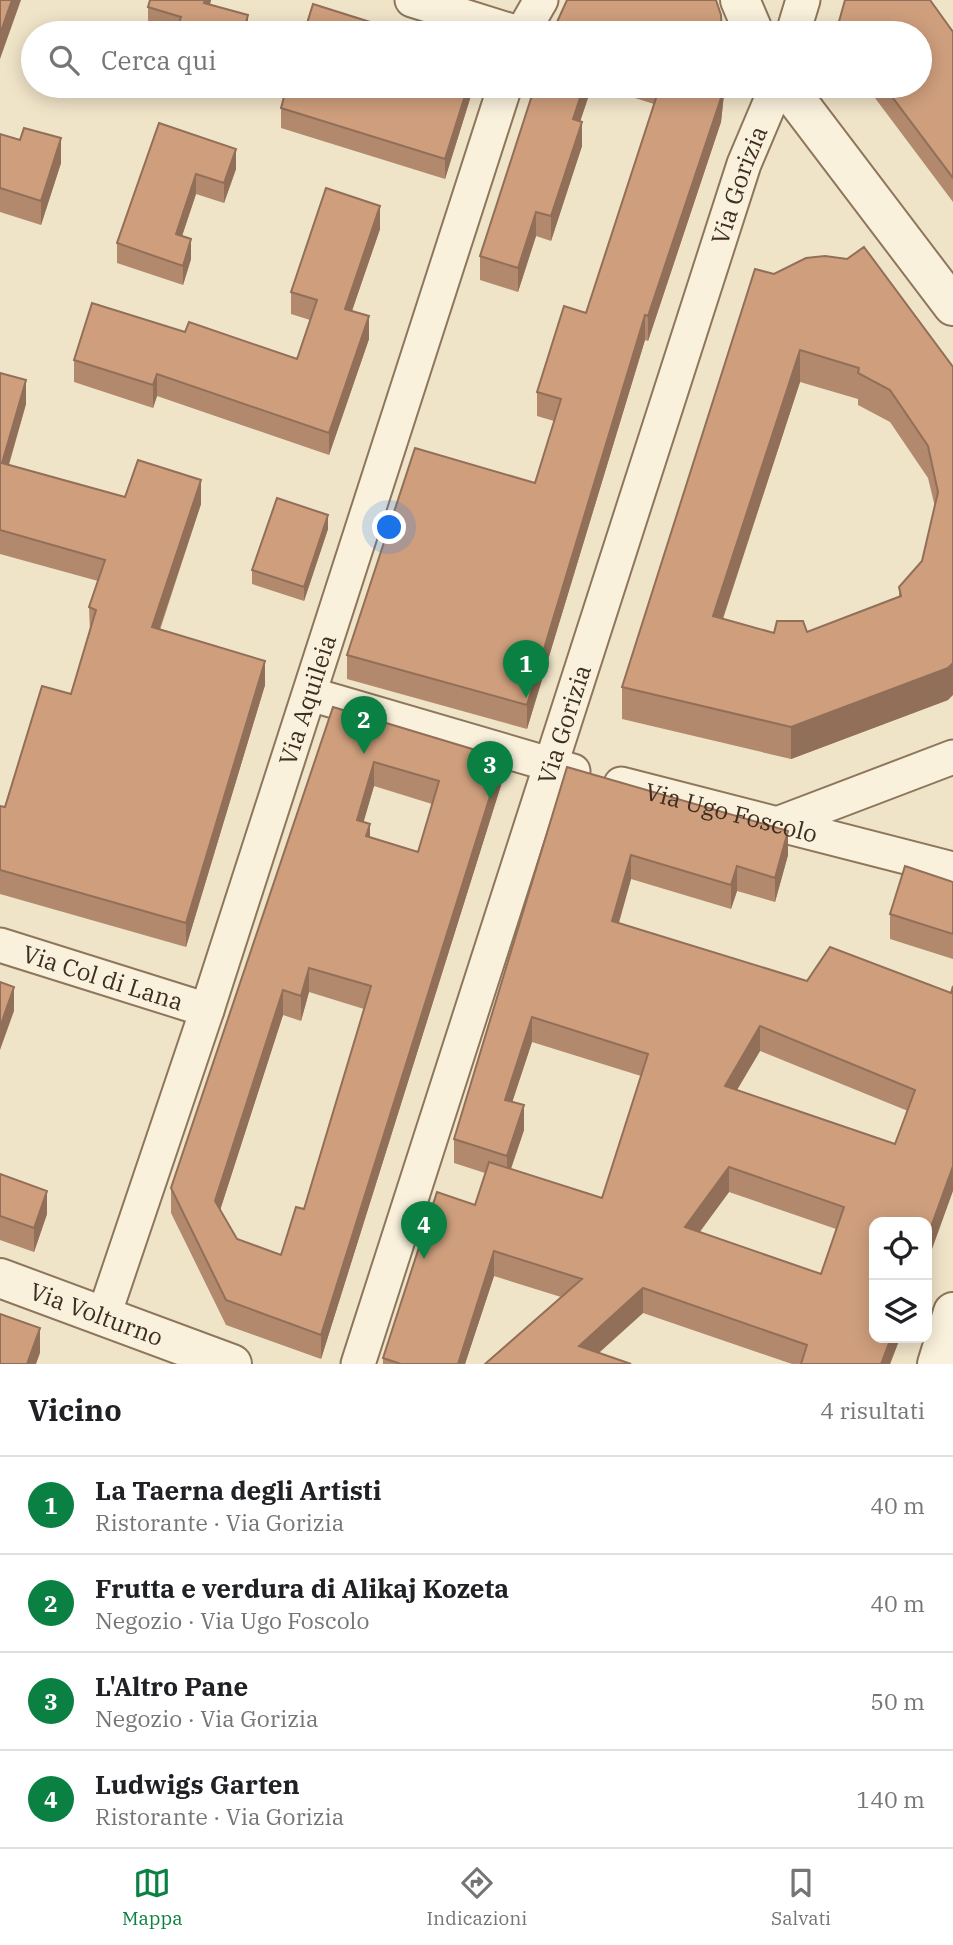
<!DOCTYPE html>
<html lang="it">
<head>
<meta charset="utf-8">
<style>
	:root { --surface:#fff; --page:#f2f2f2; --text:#202124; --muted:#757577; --line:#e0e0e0; --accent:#0b8043 }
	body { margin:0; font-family:"IBM Plex Serif",serif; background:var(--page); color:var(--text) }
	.controls { position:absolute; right:21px; bottom:21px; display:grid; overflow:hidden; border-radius:14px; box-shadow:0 4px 18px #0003 }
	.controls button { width:63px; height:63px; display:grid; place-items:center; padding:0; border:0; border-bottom:2px solid var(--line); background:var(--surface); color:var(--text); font:35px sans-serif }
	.you { position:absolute; left:390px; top:528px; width:24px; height:24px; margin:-18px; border:5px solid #fff; border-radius:50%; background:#1a73e8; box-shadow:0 0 0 10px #1a73e833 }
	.badge { display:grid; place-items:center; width:46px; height:46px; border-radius:50%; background:var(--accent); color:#fff; font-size:23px; font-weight:700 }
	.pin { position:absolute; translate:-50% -58px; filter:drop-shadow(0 2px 4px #0008) }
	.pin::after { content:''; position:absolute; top:37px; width:24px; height:21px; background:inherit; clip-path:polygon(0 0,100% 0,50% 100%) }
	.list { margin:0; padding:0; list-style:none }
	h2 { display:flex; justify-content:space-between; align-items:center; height:91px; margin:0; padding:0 28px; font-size:30px }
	h2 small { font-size:23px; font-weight:400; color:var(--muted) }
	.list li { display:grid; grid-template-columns:46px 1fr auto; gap:21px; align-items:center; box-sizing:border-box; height:98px; padding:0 28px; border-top:2px solid var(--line) }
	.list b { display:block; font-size:26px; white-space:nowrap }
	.list p { margin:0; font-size:23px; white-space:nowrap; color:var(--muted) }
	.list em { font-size:23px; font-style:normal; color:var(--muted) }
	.icon { flex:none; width:38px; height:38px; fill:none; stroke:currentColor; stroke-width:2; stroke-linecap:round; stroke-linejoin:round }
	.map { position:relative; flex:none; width:953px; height:1364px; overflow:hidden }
	.search { position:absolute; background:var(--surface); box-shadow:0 4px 18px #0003; left:21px; right:21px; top:21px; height:77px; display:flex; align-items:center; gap:18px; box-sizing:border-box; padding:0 24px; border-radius:38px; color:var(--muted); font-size:26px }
	.sheet { height:483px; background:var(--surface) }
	nav { display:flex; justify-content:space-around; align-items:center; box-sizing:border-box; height:98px; border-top:2px solid var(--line); background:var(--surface); font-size:19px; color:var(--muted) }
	nav a { display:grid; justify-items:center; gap:4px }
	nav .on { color:var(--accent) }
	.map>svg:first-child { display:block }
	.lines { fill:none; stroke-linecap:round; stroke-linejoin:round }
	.minor-casing { stroke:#8d765c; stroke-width:37 }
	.tertiary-casing { stroke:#8d765c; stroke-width:42 }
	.minor { stroke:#faf1dc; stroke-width:33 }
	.tertiary { stroke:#faf1dc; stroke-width:38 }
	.wall { fill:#b2896c; fill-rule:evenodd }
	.shaded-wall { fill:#916f58 }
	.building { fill:#cf9f7d; stroke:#916f58; stroke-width:2; fill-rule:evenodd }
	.labels { text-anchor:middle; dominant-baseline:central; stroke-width:6; stroke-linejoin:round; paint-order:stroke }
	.street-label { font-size:24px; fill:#3d2e20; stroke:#f7eed8 }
</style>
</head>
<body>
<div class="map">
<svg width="953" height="1364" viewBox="0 0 953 1364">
	<rect width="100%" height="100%" fill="#f0e4c8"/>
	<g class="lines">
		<g class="minor-casing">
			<g id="minor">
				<path d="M412,0L518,33"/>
				<path d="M522,33L541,0"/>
				<path d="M793,33L803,0"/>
				<path d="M310,694L573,771"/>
				<path id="s1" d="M621,784L953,869"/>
				<path d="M777,824L953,757"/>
				<path id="s2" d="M0,945L207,1010"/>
				<path id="s3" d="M104,1315L207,1010L505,86"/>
				<path id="s4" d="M358,1364L744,164L777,86"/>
			</g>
		</g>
		<g class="tertiary-casing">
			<g id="tertiary">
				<path d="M740,0L754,33"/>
				<path d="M786,86L953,306"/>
				<path id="s5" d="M0,1278L232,1364"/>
				<path d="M937,1364L953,1312"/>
			</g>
		</g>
		<use href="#minor" class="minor"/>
		<use href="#tertiary" class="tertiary"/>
	</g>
	<path class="wall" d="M150,0H211L210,5L248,33H170L148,27V7Z
		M838,25L953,32V202L866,86H920V33H838Z
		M196,86H233L231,95Z
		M474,86L445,179L281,128V108L412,96Z
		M535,86H592L580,121L582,146L551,241L536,236L518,292L480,280V256Z
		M597,86H724V94L721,122L648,341L645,340L527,729L347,679V655L535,483L554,421L537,416V392L586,313L654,104Z
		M159,123L236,169L224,203L196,194L182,236L191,259L183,285L117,263V243Z
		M0,134L61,163L41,225L0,212Z
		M380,229L352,311L369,339L329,455L157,396L153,408L74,382V360L185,332L297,359L310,320L291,314V292Z
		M755,269L953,367L948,700L791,759L622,719V687ZM800,382L858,399V405L890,422L928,478L935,507L922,561L899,587V597L807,632L774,633L723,619Z
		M0,373L26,404L9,465L125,497L201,504L160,630L265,685L186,947L0,894V806L5,807L71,694L90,631L89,607L98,581L0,554Z
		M328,529L304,601L252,584V570Z
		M333,707L502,782L321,1359L226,1325L171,1213V1188ZM374,786L432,804L418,852L370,838L363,822ZM309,992L364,1009L304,1209L281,1255L237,1239L220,1210L283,1015L301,1021Z
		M567,767L788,855L775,902L737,891L731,909L631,879L619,923L807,981L951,993L874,1338H900L890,1364H792L643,1313L599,1353L485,1364L561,1297L494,1276L465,1364H383V1358L475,1205L485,1173L454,1163V1139ZM532,1042L641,1076L602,1198L511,1169L524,1130L512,1102ZM760,1051L908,1111L895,1144L737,1090ZM729,1192L836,1229L821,1274L700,1232Z
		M953,882V959L890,939V914Z
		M0,1174L47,1214L34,1252L0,1240Z"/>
	<path class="shaded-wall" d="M12,0H21L0,59V34Z
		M205,0H211L204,23V3Z
		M248,15V33H243Z
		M468,86H474L445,179V159Z
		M584,86H592L573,143V119Z
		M722,86H724V94L721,122L648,341V316Z
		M582,122V146L551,241V216Z
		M61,138V163L41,225V201Z
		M236,149V169L224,203V183Z
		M196,174V194L176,254V234Z
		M380,206V229L345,331V309Z
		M536,212V236L518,292V268Z
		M191,239V259L183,285V266Z
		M645,315V340L527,729V705Z
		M369,316V339L329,455V433Z
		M800,350V382L713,648V616Z
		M157,374V396L153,408V385Z
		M26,380V404L2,487V463Z
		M201,480V504L152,651V627Z
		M328,515V529L304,601V587Z
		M265,661V685L186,947V923Z
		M953,663V695L948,700L791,759V727Z
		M502,758V782L321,1359V1335Z
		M374,762V786L357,845V820Z
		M370,824V849L366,836Z
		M788,831V855L775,902V878Z
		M631,855V879L612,946V921Z
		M737,866V891L731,909V885Z
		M309,968V992L301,1021V996Z
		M14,987V1011L0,1050V1027Z
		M283,990V1015L215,1226V1201Z
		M532,1017V1042L505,1124V1100Z
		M760,1026V1051L725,1110V1086Z
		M524,1105V1130L507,1180V1156Z
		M953,1166V1191L927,1263V1238Z
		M729,1167V1192L685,1251V1227Z
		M47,1191V1214L34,1252V1228Z
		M494,1251V1276L465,1364H458Z
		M643,1288V1313L586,1364L579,1346Z
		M40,1328V1353L36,1364H27Z
		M891,1338H900L890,1364H881Z"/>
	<path class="building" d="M0,0H12L0,34Z
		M150,0H205L204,3L248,15L243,33H176L181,17L148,7Z
		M567,0H716L721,15L722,33H552Z
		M845,0H930L953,32V178L884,86H920V33H845L838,25Z
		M313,4L370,22L366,33H304Z
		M287,86H379L412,96L415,86H468L445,159L281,108Z
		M535,86H584L573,119L582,122L551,216L536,212L518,268L480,256Z
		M660,86H722L721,98L648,316L645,315L527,705L347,655L415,448L535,483L561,399L537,392L564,306L586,313Z
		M159,123L236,149L224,183L196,174L176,234L191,239L183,266L117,243Z
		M24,128L61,138L41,201L0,188V134L20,140Z
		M326,188L380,206L345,309L369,316L329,433L157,374L153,385L74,360L92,303L185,332L189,322L297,359L317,300L291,292Z
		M864,247L953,367V663L948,668L791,727L622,687L755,269L774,274L806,258L825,256L847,259ZM800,350L859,368L858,373L890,390L928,446L938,492L922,561L899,587L901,596L807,632L803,621H777L774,633L713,616Z
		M0,373L26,380L2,463L125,497L138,460L201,480L152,627L265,661L186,923L0,870V806L5,807L42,686L71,694L96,610L89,607L105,560L0,530Z
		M277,498L328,515L304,587L252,570Z
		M333,707L502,758L321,1335L226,1300L171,1188ZM374,762L439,781L418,852L366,836L370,824L357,820ZM309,968L371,986L304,1209L296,1207L281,1255L237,1239L215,1201L283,990L301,996Z
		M567,767L788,831L775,878L737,866L731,885L631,855L612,921L807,981L830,947L951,993L953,986V1166L927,1238V1222H874V1338H891L881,1364H801L807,1345L643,1288L579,1346L631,1364H485L582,1279L494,1251L458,1364H401L383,1358L437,1192L475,1205L489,1162L602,1198L648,1054L532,1017L505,1100L524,1105L507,1156L454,1139ZM760,1026L915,1090L895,1144L725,1086ZM729,1167L844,1207L821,1274L685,1227Z
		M905,866L953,882V934L890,914Z
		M0,982L14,987L0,1027Z
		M0,1174L47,1191L34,1228L0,1216Z
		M0,1314L40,1328L27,1364H0Z"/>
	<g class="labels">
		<g class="street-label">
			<text stroke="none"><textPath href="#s4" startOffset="1239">Via Gorizia</textPath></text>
			<text stroke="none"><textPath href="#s3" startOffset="648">Via Aquileia</textPath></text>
			<text stroke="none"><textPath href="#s4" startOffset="672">Via Gorizia</textPath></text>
			<text stroke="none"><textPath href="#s1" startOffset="114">Via Ugo Foscolo</textPath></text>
			<text stroke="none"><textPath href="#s2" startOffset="108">Via Col di Lana</textPath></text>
			<text stroke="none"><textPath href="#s5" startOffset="103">Via Volturno</textPath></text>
		</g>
	</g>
</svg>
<div class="controls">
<button><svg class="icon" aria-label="locate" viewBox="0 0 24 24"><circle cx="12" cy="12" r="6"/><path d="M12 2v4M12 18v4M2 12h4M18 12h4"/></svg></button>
<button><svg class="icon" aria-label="layers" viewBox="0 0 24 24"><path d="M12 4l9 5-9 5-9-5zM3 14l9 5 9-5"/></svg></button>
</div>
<div class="you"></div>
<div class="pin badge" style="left:526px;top:698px">1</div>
<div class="pin badge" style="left:364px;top:754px">2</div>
<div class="pin badge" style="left:490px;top:799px">3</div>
<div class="pin badge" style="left:424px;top:1259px">4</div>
<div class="search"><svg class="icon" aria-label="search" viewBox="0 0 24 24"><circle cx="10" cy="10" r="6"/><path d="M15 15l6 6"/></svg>Cerca qui</div>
</div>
<section class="sheet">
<h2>Vicino<small>4 risultati</small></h2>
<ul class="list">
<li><span class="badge">1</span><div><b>La Taerna degli Artisti</b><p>Ristorante · Via Gorizia</p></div><em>40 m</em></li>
<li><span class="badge">2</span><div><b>Frutta e verdura di Alikaj Kozeta</b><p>Negozio · Via Ugo Foscolo</p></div><em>40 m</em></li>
<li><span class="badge">3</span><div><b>L'Altro Pane</b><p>Negozio · Via Gorizia</p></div><em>50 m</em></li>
<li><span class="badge">4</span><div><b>Ludwigs Garten</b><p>Ristorante · Via Gorizia</p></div><em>140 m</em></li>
</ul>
</section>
<nav>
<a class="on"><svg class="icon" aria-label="map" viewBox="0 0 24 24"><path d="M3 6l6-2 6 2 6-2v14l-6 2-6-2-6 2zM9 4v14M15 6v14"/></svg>Mappa</a>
<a><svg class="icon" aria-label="directions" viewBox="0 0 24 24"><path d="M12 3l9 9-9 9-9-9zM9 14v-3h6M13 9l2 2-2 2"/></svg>Indicazioni</a>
<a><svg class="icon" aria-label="saved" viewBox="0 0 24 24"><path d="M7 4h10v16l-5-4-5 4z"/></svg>Salvati</a>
</nav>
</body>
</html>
